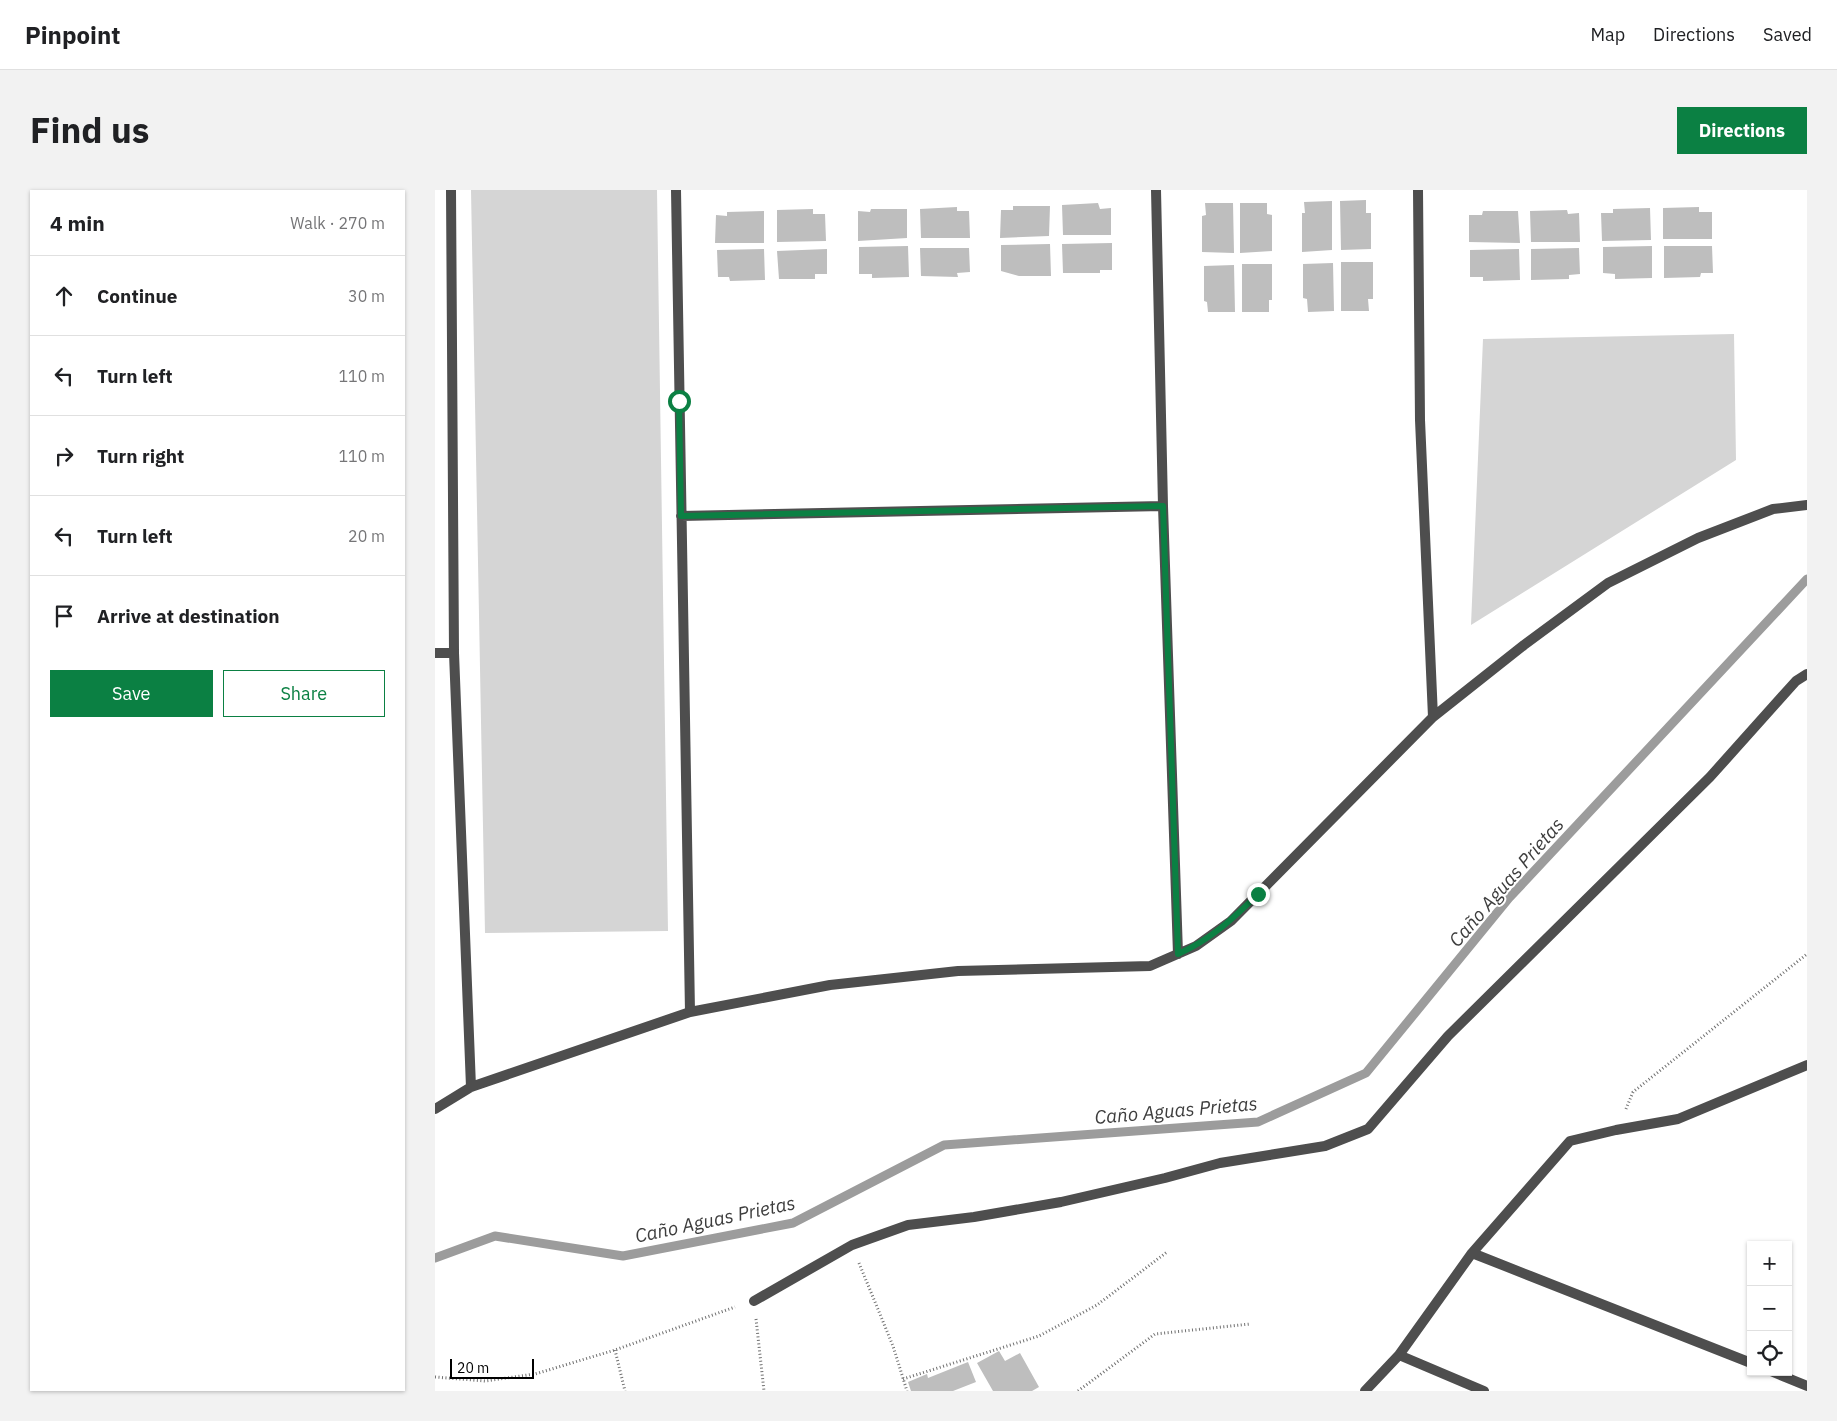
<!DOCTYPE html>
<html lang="en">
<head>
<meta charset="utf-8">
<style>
	:root { --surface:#fff; --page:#f2f2f2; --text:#202124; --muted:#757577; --line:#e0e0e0; --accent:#0b8043 }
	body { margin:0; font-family:"IBM Plex Sans",sans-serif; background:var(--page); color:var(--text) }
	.controls { position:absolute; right:15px; bottom:15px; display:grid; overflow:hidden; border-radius:0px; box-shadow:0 1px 4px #0004 }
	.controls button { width:45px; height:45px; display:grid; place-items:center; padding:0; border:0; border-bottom:1px solid var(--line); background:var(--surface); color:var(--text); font:25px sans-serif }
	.scale { position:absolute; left:15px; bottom:12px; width:84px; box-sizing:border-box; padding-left:5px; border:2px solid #000; border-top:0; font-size:14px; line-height:18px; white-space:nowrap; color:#000; -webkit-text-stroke:4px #fff; paint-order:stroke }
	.stop { position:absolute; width:15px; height:15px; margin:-11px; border:4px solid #0b8043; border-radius:50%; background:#fff }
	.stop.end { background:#0b8043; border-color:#fff; box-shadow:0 1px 5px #0008 }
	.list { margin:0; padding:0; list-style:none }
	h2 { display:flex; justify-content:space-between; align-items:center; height:65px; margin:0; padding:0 20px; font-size:21px }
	h2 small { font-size:16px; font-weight:400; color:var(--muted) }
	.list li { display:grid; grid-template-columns:32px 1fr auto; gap:15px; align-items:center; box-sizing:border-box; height:80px; padding:0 20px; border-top:1px solid var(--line) }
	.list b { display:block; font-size:19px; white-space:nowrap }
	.list em { font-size:16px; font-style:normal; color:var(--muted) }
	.actions { display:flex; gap:10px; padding:15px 20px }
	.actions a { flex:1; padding:11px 0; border:1px solid var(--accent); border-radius:0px; text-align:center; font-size:18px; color:var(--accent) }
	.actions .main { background:var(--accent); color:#fff }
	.icon { flex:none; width:28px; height:28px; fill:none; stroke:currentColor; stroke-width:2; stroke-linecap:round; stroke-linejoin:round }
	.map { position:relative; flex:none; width:1372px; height:1201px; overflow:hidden; border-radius:0px }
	header { display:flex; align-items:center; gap:30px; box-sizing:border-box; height:70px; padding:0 25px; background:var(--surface); border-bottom:1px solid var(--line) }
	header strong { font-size:24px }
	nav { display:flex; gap:28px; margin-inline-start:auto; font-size:18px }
	.intro { display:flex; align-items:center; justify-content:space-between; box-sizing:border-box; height:120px; padding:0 30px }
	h1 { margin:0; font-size:35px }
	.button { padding:12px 22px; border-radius:0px; background:var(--accent); color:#fff; font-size:18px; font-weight:700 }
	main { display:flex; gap:30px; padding:0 30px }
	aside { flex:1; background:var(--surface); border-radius:0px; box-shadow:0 1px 4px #0004 }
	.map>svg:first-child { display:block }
	.green { fill:#d5d5d5 }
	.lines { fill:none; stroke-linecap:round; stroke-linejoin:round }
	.stream { stroke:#9c9c9c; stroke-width:9 }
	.building { fill:#bebebe }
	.path { stroke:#707070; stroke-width:3; stroke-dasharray:1 2.5; stroke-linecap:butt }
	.street { stroke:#4e4e4e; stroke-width:10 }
	.route { stroke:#0b8043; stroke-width:6 }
	.labels { text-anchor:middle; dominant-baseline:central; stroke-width:4; stroke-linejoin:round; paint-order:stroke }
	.water-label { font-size:19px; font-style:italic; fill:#3d3d3d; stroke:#fff }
</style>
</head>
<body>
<header>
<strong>Pinpoint</strong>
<nav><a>Map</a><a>Directions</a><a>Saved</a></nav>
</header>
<div class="intro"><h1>Find us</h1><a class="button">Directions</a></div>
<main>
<aside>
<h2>4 min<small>Walk · 270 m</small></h2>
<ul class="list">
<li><svg class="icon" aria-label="ahead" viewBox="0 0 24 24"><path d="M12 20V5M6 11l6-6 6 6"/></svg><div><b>Continue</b></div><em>30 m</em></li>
<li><svg class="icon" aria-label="left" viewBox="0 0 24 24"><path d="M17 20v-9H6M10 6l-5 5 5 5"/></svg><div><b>Turn left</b></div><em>110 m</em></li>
<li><svg class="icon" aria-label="right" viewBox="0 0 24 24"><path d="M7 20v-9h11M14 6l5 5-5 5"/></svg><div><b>Turn right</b></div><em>110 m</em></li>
<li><svg class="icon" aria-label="left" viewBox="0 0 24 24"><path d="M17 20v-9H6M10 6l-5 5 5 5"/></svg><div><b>Turn left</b></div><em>20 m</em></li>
<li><svg class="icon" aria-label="arrive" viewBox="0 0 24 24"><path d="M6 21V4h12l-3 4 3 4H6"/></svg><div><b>Arrive at destination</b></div></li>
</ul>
<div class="actions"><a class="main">Save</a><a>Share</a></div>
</aside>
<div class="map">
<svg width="1372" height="1201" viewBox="0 0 1372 1201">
	<rect width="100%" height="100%" fill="#fff"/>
	<path class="green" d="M36,0H222L233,741L50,743Z
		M1299,144L1301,270L1036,435L1048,149Z"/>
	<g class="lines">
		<path class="stream" d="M0,1068L60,1046L188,1066L358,1033L509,955L823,932L931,883L1074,708L1372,389"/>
	</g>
	<path class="building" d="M931,10V23H936V59L906,60L905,11Z
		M897,11V60L867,62V23H870L869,12Z
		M663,13L665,19L676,18V45H628L627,15Z
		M770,13H798L799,63L767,62V26L771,25Z
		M805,13H832V24L837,25V61L805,63Z
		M578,16H615L614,46L565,48L566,20H578Z
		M522,17V21H534L535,48H486L485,19Z
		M1264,17V22H1277V49H1228V18Z
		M1215,18L1216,50L1167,51L1166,23H1178V19Z
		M378,19V24H390L391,51L342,52V20Z
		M436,19H472V48L423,51V21L435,22Z
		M1132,20L1133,24L1144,23L1145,52H1096L1095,21Z
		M329,21V53H280L281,25L292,26V22Z
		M1048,21H1083L1085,53L1034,52V25H1047Z
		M677,53V80H665V83H628L627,54Z
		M615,54L616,86H584L566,81V55Z
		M473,56L474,87L437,88V84H424V57Z
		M1217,56V88L1180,89V84L1168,83V57Z
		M1229,56H1277L1278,83H1266L1265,87L1229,88Z
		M485,58H534L535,82L522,83L523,87L486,86Z
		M1144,58L1145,84L1134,85V89L1096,90V59Z
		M329,59L330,90L295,91L294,87H283L282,60Z
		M392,59V84H380V89H344L342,61Z
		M1084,59L1085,90L1048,91V87H1035V60Z
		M906,72H938V109H933L934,121H906Z
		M898,73L899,121L873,122L872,109L868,108V74Z
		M807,74H837V110H834V122H807Z
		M799,75L800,122H773L772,112L769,111V76Z
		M564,1161L570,1171L585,1163L604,1197L597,1201H558L542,1173Z
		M533,1172L541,1192L518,1201H476L473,1192L492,1184L493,1188Z"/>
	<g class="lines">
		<path class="path" d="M1191,919L1198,902L1372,764
			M424,1073L458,1156L472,1201
			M321,1129L329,1201
			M180,1160L190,1201
			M0,1187L50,1191L100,1184L180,1160L300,1117
			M468,1189L604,1146L662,1115L732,1062
			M643,1201L720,1144L815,1134"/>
		<path class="street" d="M16,0L19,463L36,897
			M241,0L255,822
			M721,0L728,316L743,764
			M983,0L985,230L998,527
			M246,326L728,316
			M0,463H19
			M0,919L36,897L255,822L395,795L523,781L715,776L761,756L796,731L998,527L1089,455L1173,393L1263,348L1338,319L1372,315
			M1037,1063L1316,1173
			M319,1111L417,1055L473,1035L539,1027L626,1012L730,988L785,973L890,956L933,939L1013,846L1275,587L1361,491L1372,484
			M964,1165L1049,1201
			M1338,1182L1372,1196
			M930,1201L964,1165L1037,1063L1135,951L1181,940L1243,929L1372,875"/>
	</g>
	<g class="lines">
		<path class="route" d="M244,211L246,326L728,316L743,764C775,750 799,728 823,704"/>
	</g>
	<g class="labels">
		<g class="water-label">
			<text transform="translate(1071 692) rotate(-49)">Caño Aguas Prietas</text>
			<text transform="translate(741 920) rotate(-5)">Caño Aguas Prietas</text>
			<text transform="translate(280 1029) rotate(-12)">Caño Aguas Prietas</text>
		</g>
	</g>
</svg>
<div class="controls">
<button>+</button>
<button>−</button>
<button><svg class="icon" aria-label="locate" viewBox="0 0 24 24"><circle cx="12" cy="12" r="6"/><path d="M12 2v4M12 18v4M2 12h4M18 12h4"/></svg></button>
</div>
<div class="scale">20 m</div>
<div class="stop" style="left:244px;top:211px"></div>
<div class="stop end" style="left:823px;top:704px"></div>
</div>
</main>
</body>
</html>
